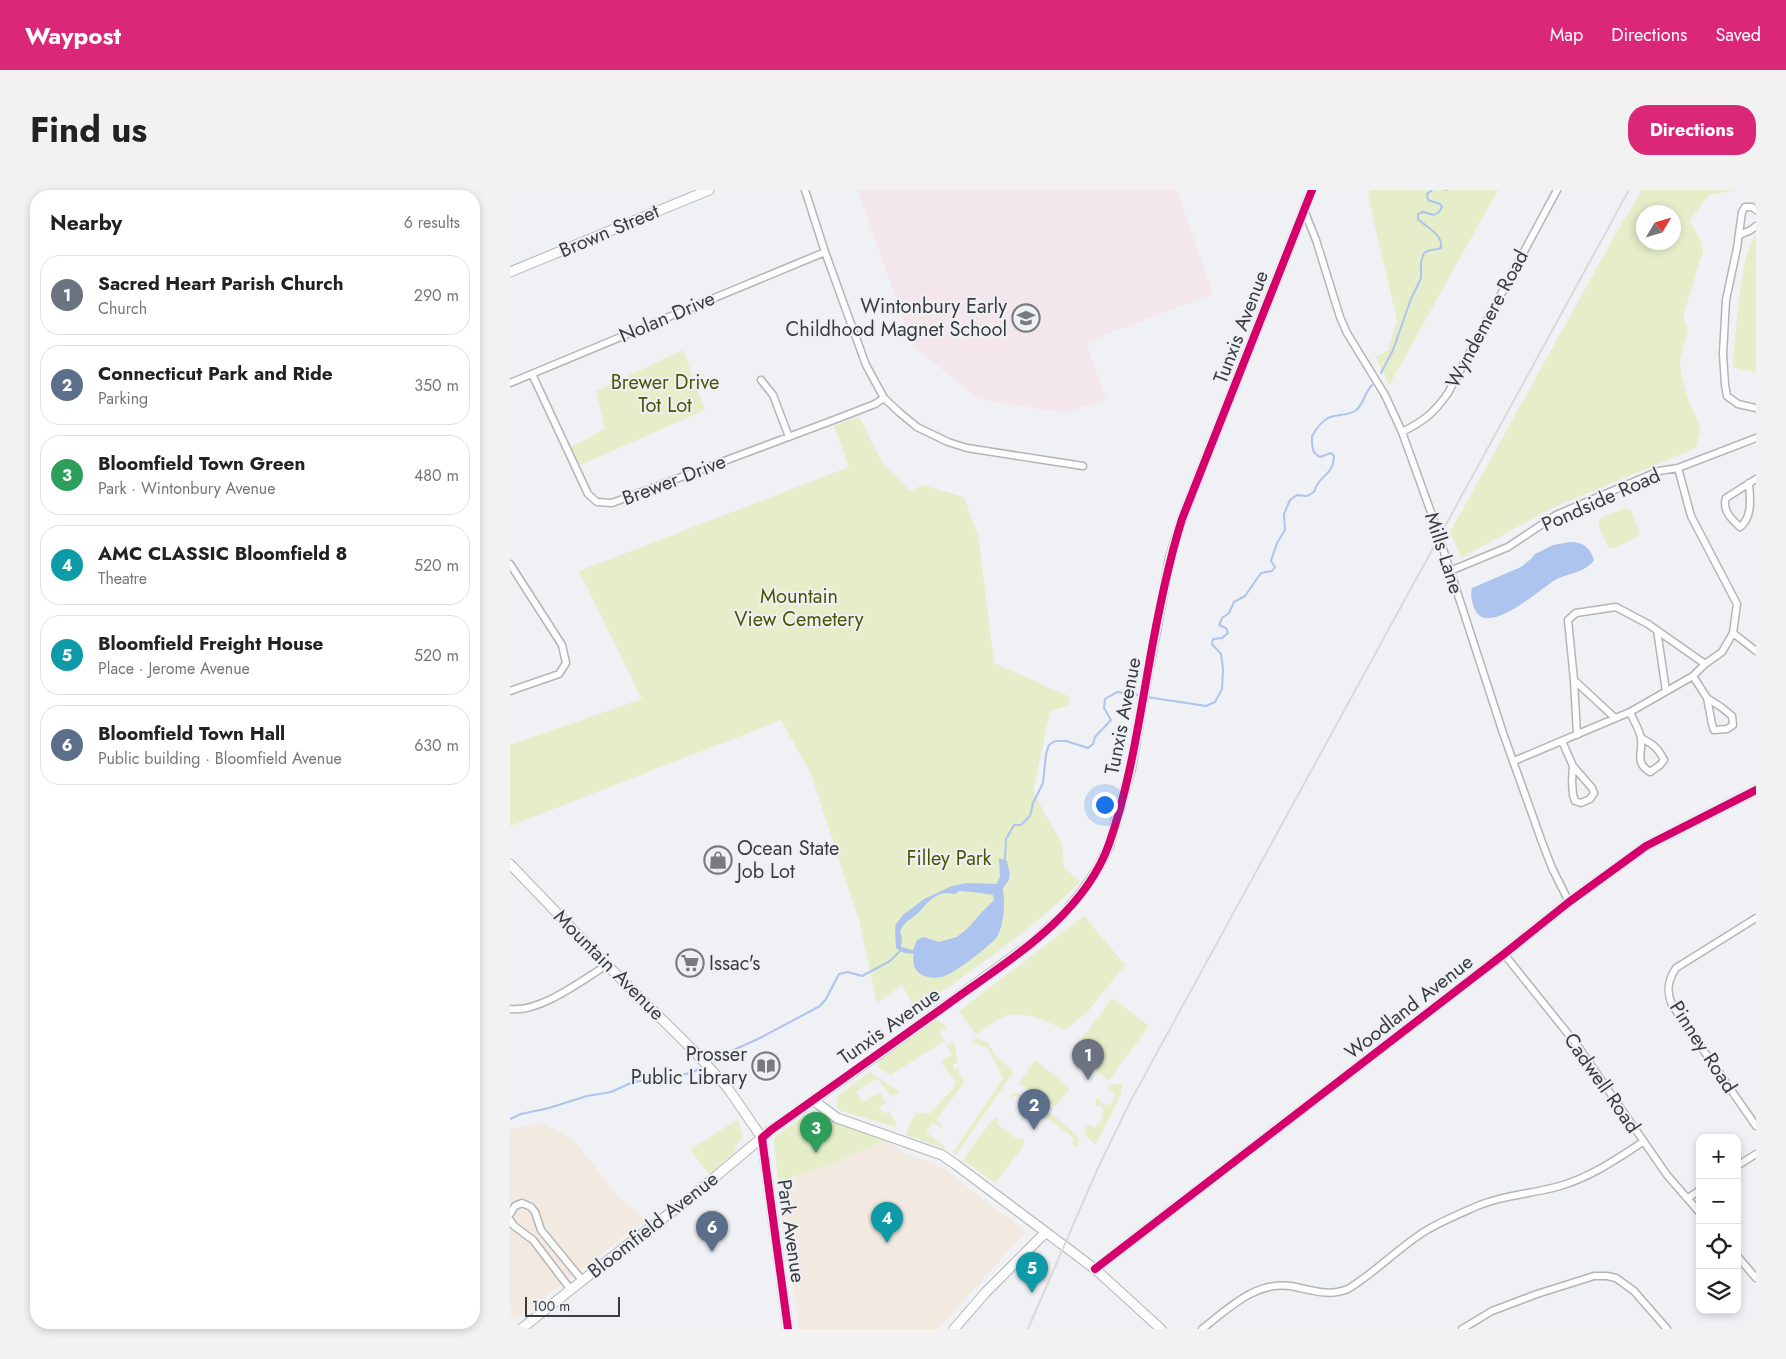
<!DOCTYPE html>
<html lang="en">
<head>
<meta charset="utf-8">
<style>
	:root { --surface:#fff; --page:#f2f2f2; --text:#222; --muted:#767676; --line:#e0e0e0; --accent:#db2777 }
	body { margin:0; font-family:Jost,sans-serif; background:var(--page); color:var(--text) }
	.controls { position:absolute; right:15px; bottom:15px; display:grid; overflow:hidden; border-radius:10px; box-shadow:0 2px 8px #0003 }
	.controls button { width:45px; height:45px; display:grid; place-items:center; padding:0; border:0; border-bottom:1px solid var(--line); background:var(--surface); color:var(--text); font:25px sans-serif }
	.compass { position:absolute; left:1126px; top:15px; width:45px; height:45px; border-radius:50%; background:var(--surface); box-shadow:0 2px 8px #0003; rotate:52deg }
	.scale { position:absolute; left:15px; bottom:12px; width:95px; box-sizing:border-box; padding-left:5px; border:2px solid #3b3c3e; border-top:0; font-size:14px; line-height:18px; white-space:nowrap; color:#3b3c3e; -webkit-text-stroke:4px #edf1f6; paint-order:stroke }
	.you { position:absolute; left:594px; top:614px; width:18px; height:18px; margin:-12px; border:4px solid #fff; border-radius:50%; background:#1a73e8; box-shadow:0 0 0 8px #1a73e833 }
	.badge { display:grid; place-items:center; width:32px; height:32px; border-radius:50%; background:var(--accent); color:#fff; font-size:16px; font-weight:700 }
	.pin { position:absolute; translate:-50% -41px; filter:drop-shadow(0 1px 2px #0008) }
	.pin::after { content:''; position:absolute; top:26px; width:18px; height:15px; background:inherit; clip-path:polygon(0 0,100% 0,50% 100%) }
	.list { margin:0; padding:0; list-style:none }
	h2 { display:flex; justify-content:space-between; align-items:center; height:65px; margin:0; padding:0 20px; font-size:21px }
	h2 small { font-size:16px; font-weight:400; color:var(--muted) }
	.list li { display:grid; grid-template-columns:32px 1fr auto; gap:15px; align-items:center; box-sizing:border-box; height:80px; margin:0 10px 10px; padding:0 10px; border:1px solid var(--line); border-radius:20px }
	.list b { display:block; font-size:19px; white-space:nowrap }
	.list p { margin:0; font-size:16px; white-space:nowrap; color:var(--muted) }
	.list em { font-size:16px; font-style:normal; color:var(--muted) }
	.icon { flex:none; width:28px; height:28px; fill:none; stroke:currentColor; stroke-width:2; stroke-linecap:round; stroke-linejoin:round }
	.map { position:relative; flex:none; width:1246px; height:1139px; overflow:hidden; border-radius:20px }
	header { display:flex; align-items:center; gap:30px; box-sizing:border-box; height:70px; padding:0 25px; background:var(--accent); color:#fff }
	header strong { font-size:24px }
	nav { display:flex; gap:28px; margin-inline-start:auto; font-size:18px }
	.intro { display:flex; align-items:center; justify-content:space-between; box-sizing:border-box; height:120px; padding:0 30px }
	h1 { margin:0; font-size:35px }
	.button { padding:12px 22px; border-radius:20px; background:var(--accent); color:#fff; font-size:18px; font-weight:700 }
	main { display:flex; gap:30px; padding:0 30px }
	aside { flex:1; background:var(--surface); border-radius:20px; box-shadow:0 2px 8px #0003 }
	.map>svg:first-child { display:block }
	.commercial { fill:#f2eae1 }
	.education { fill:#f4e7eb }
	.green { fill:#e5edc9; fill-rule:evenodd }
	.water { fill:#acc4ee; fill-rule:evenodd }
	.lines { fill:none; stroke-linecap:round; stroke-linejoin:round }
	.stream { stroke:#acc4ee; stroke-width:2 }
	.street-casing { stroke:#b4b5b7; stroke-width:9 }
	.secondary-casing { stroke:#b4b5b7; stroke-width:11 }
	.street { stroke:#fdfdfd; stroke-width:6 }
	.secondary { stroke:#fdfdfd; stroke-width:9 }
	.rail { stroke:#d9d9da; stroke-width:2 }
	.cycleway-casing { stroke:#edf1f6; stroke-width:11 }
	.cycleway { stroke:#d6006c; stroke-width:8 }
	.labels { text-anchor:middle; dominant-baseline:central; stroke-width:4; stroke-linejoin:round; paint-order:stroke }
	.street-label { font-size:20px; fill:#3b3c3e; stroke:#edf1f6 }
	.poi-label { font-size:20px; fill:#3b3c3e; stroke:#edf1f6; text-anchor:end }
	.park-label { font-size:20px; fill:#4b5601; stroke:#edf1f6 }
</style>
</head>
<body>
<header>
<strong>Waypost</strong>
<nav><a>Map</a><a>Directions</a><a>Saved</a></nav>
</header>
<div class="intro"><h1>Find us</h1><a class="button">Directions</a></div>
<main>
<aside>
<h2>Nearby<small>6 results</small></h2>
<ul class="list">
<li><span class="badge" style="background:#6b7280">1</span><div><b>Sacred Heart Parish Church</b><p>Church</p></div><em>290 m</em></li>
<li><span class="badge" style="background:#5c6f8a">2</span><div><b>Connecticut Park and Ride</b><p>Parking</p></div><em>350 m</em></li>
<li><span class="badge" style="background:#2e9e5b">3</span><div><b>Bloomfield Town Green</b><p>Park · Wintonbury Avenue</p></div><em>480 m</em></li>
<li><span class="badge" style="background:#0f9aa8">4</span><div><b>AMC CLASSIC Bloomfield 8</b><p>Theatre</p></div><em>520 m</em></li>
<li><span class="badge" style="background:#0f9aa8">5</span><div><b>Bloomfield Freight House</b><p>Place · Jerome Avenue</p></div><em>520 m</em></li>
<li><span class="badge" style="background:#5c6f8a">6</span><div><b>Bloomfield Town Hall</b><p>Public building · Bloomfield Avenue</p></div><em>630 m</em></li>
</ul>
</aside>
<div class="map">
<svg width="1246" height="1139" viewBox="0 0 1246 1139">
	<rect width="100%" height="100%" fill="#eff1f4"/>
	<path class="commercial" d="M29,933L34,934L63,949L105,1003L136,1030L0,1134V940Z
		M375,950L393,962L432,977L516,1042L428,1139H289L270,992L322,974Z"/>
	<path class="education" d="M348,0H667L703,104L576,152L596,209L555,223L468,209L402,155Z"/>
	<path class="green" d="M860,0H988L879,195L866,167L878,160L887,130L858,6Z
		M1132,0H1226L1199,5L1179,31L1191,50L1193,61L1173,127L1178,140L1170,170L1171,184L1177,206L1191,239L1186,258L1042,318L951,368L940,342L1105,45ZM1134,22H1164V52H1134Z
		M1246,45V182H1245L1223,177C1226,148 1229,64 1246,45Z
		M173,160L195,220L68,276L60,258L95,239L86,201Z
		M349,227L373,274L400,301L413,295L454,307L468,346L484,473L560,507L558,516L540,521L523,602L552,654L554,678L570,691L568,694C519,742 462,780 406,820L392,795L367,813L349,730L301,584L271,530L0,636V555L132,509L69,381L339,277L324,236Z
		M1116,318L1121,320L1130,343L1128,347L1102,359L1098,357L1088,334L1091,328Z
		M574,726L615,775L578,821L555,840C539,832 512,819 493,827C484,831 475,839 466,845L449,821Z
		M602,808L639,836L599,890L562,862Z
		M426,829L437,837L429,843L438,855L443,852L445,855L448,872L443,875L445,880L448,878L450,881L448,882L454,893L426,930L433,935L431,938L423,932L416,942L434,956L436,959L396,945L401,931L406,923L419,924L442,900L446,893L445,890L431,872L442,864L434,851L382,884V886L368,878L367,872Z
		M467,848L478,853L486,867L504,881L446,965L443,962L493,889L478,858L462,852Z
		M525,870L560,898L545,917L509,893Z
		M360,882L390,902L381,907L367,888L346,902L353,912L370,902L376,912L369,917L374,924L379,921L386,932L385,937L331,921C326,917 325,912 328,906Z
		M615,893L612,895L611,904L586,955L577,947L574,942L575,938L580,934L583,938L594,929L591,925L594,921L590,915L586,916V908L595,915L597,914L599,916L605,908L603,906L605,903L597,897L598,895Z
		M504,903C519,904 559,936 568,948L569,956L567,957L562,954L565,949L505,905L502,908L500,907L501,904Z
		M301,924H304L375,950L322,974L268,992L264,950L266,946L294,926Z
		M487,928L489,930L487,934L508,950L512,947L514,952L512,958L485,993L453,970L482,930Z
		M228,929L233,947L224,958L226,961L199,984L180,960Z"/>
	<path class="water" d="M1060,352C1072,352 1080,357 1084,370C1076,382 1060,383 1047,389C1033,396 979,448 965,420C962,414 960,404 962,398L1011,377L1022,368L1025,364L1043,355Z
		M489,668L497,671C498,678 501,682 499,689C498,693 494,695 493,699C493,703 494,707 494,711C494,721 493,735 488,745C483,754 447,781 437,785C420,792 399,785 404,764L394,763L386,758L385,738L386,734L393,725L414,709L442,696L457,693L486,694L490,687ZM449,701C454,701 480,704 483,705L484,710L472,722L458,738L447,747L429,752L413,747L407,750L403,760L391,757L392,748L390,741C396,729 403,729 410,721C421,709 427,701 445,704Z"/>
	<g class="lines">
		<path class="stream" d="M936,0H937
			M871,183L883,160L901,109L911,88V72L914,63C919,59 925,60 931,58C933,44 917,38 908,29V24L913,22L924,25L929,22L932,17L930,14L918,10L917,4L922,0
			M637,507L696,516L705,512L712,499L713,479L711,464L702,454L703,449L712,448L718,443L716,438L709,435L712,428L719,423L724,412L735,406L751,383L762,381L765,377L761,371L767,353L775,340L774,324L780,310L787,305L797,306L804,302C809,284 823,287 824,266L821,263L810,267C801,263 802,254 802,246C806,239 811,232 818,228C826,224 836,226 845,221C854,215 854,203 862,195
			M495,670L496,649L504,635H511L520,626L523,613L533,593L536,564L539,555L545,551H556L578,558L583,554L585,547L601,530L594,518L595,509L607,502L630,505
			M204,869L250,848L310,816L316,809L329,784L338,782L352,786L380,771L390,761
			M0,929L11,924L39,918L77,906L101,902L123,892L164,887L183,882L189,879"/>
		<g class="street-casing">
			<path id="street" d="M295,0L315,62L356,175L374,208L390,223L407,237L438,252L457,258L573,276
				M794,20L806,50L830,127L837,143L875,205L892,242L922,325L993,543L1032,652L1042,678L1059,712
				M1246,20L1242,17H1235L1232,22L1227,58L1216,110L1213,164L1215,195L1217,206L1228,214L1246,218
				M1229,45L1241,40L1246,36
				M22,184L78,304L87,312L102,313L329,228L365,214L374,208
				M251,190L263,205L279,247
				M0,193L315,62
				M892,242C914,231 924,223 938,203L1047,0
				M1239,293C1240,308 1243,327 1230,337C1221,329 1212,320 1216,308L1246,289
				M0,374L52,455L56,473L49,484L0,501
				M940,381L998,357L1046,325L1149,281L1168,278L1246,248
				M1147,440L1156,501
				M1223,443L1246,461
				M1183,486L1197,508L1202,534L1204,540L1217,539L1223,535L1222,526L1211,517L1197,508
				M1064,490L1105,528
				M1120,522C1123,530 1130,540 1131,549C1133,563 1124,572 1140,582L1150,575L1154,570C1148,558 1143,554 1131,548
				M1067,545L1064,490L1058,430L1066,423L1106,417L1138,434L1195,474
				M1052,551L1063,576L1082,598L1084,603L1080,609L1071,613L1065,611L1063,605L1062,591L1063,576
				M1004,571L1120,522L1183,486L1195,474L1212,462L1223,443L1227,414L1181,326L1168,278
				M1246,728L1166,778C1158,790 1156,801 1162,815L1246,936
				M994,764L1067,855L1157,985L1190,1023
				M0,819C30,823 72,790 97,775
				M1227,976L1246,964
				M1178,1008L1190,1000
				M0,1024L5,1016L12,1013L21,1017L25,1022L31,1040L72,1090
				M0,1030L4,1036L23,1050L61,1100
				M1227,1066L1246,1088
				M692,1139C718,1119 745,1091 781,1096C801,1100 818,1107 838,1099C866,1082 889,1057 917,1040C932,1031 949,1024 965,1017C992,1005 1022,1004 1050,996C1081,987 1107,969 1133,952
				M952,1139L982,1121L1027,1104L1084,1086H1097L1106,1088L1124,1101L1157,1139"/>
		</g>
		<g class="secondary-casing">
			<path id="secondary" d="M0,82L199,0
				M0,674L97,775L185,862L217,897L252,948L278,1139
				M303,910L327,928L432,965L445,974L585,1079L651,1139
				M585,1079L994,764L1059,712L1136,656L1246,600
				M11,1139L116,1056L180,1008L261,940L366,866L522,753L552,726L571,703L587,680L599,656L621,578L637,487L660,368L672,329L802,0
				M444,1139L476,1102L535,1043"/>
		</g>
		<use href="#street" class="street"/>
		<use href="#secondary" class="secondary"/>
		<path class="rail" d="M518,1139L587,980L620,912L1119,0"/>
		<g class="cycleway-casing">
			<path id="cycleway" d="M585,1079L994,764L1059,712L1136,656L1246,600
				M278,1139L252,948L261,940C318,899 376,858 434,817C494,773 573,728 599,654C618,600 627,543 637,486C646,433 656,380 672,329L802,0"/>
		</g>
		<use href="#cycleway" class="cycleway"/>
	</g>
	<defs>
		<g id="school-ring" transform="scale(1.4375)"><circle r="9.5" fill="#edf1f6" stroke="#7a7b7e" stroke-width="1.5"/><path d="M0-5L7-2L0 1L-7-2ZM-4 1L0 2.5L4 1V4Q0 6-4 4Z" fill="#7a7b7e"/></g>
		<g id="shop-ring" transform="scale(1.4375)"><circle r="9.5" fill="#edf1f6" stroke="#7a7b7e" stroke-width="1.5"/><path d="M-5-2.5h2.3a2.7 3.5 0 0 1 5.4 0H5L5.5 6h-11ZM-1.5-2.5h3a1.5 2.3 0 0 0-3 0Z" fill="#7a7b7e"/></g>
		<g id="supermarket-ring" transform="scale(1.4375)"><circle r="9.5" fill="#edf1f6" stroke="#7a7b7e" stroke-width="1.5"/><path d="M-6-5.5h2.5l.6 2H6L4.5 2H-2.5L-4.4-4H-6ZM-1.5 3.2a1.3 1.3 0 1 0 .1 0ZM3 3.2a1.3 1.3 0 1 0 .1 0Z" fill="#7a7b7e"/></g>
		<g id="library-ring" transform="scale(1.4375)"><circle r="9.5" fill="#edf1f6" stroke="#7a7b7e" stroke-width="1.5"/><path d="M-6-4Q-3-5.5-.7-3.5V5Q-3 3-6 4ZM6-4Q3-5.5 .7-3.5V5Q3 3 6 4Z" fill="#7a7b7e"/></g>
	</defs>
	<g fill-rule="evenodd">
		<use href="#school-ring" x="516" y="128"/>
		<use href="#shop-ring" x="208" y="670"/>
		<use href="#supermarket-ring" x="180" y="773"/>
		<use href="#library-ring" x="256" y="876"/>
	</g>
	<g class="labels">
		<g class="street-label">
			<text transform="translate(99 41) rotate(-23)">Brown Street</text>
			<text transform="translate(157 127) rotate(-23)">Nolan Drive</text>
			<text transform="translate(977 129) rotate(-62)">Wyndemere Road</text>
			<text transform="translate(731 137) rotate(-69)">Tunxis Avenue</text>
			<text transform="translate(164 290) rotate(-21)">Brewer Drive</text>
			<text transform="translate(1091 310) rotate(-24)">Pondside Road</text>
			<text transform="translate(934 363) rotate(72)">Mills Lane</text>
			<text transform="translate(613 526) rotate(-79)">Tunxis Avenue</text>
			<text transform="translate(99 775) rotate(45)">Mountain Avenue</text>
			<text transform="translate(899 817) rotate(-38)">Woodland Avenue</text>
			<text transform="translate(379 836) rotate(-35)">Tunxis Avenue</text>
			<text transform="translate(1193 857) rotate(57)">Pinney Road</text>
			<text transform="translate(1092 893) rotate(55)">Cadwell Road</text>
			<text transform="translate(143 1035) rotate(-38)">Bloomfield Avenue</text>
			<text transform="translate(281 1041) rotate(82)">Park Avenue</text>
		</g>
		<g class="poi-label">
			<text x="497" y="116">Wintonbury Early<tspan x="497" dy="23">Childhood Magnet School</tspan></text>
			<text x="227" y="658" text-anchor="start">Ocean State<tspan x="227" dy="23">Job Lot</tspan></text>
			<text x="199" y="773" text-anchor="start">Issac's</text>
			<text x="237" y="864">Prosser<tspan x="237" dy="23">Public Library</tspan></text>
		</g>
		<g class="park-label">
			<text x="155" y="192">Brewer Drive<tspan x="155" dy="23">Tot Lot</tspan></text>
			<text x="289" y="406">Mountain<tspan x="289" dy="23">View Cemetery</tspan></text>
			<text x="439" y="668">Filley Park</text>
		</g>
	</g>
</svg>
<div class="controls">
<button>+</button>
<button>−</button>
<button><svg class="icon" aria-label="locate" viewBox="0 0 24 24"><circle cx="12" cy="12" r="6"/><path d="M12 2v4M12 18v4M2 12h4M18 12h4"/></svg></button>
<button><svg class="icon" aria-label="layers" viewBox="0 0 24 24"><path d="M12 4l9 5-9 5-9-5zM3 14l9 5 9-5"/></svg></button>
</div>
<svg class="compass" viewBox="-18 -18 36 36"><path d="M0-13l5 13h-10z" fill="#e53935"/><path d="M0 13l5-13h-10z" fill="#767676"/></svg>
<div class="scale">100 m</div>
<div class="you"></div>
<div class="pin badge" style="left:578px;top:890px;background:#6b7280">1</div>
<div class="pin badge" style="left:524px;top:940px;background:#5c6f8a">2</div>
<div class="pin badge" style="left:306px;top:963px;background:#2e9e5b">3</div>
<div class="pin badge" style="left:377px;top:1053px;background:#0f9aa8">4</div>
<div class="pin badge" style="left:522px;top:1103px;background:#0f9aa8">5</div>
<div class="pin badge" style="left:202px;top:1062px;background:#5c6f8a">6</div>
</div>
</main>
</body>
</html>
